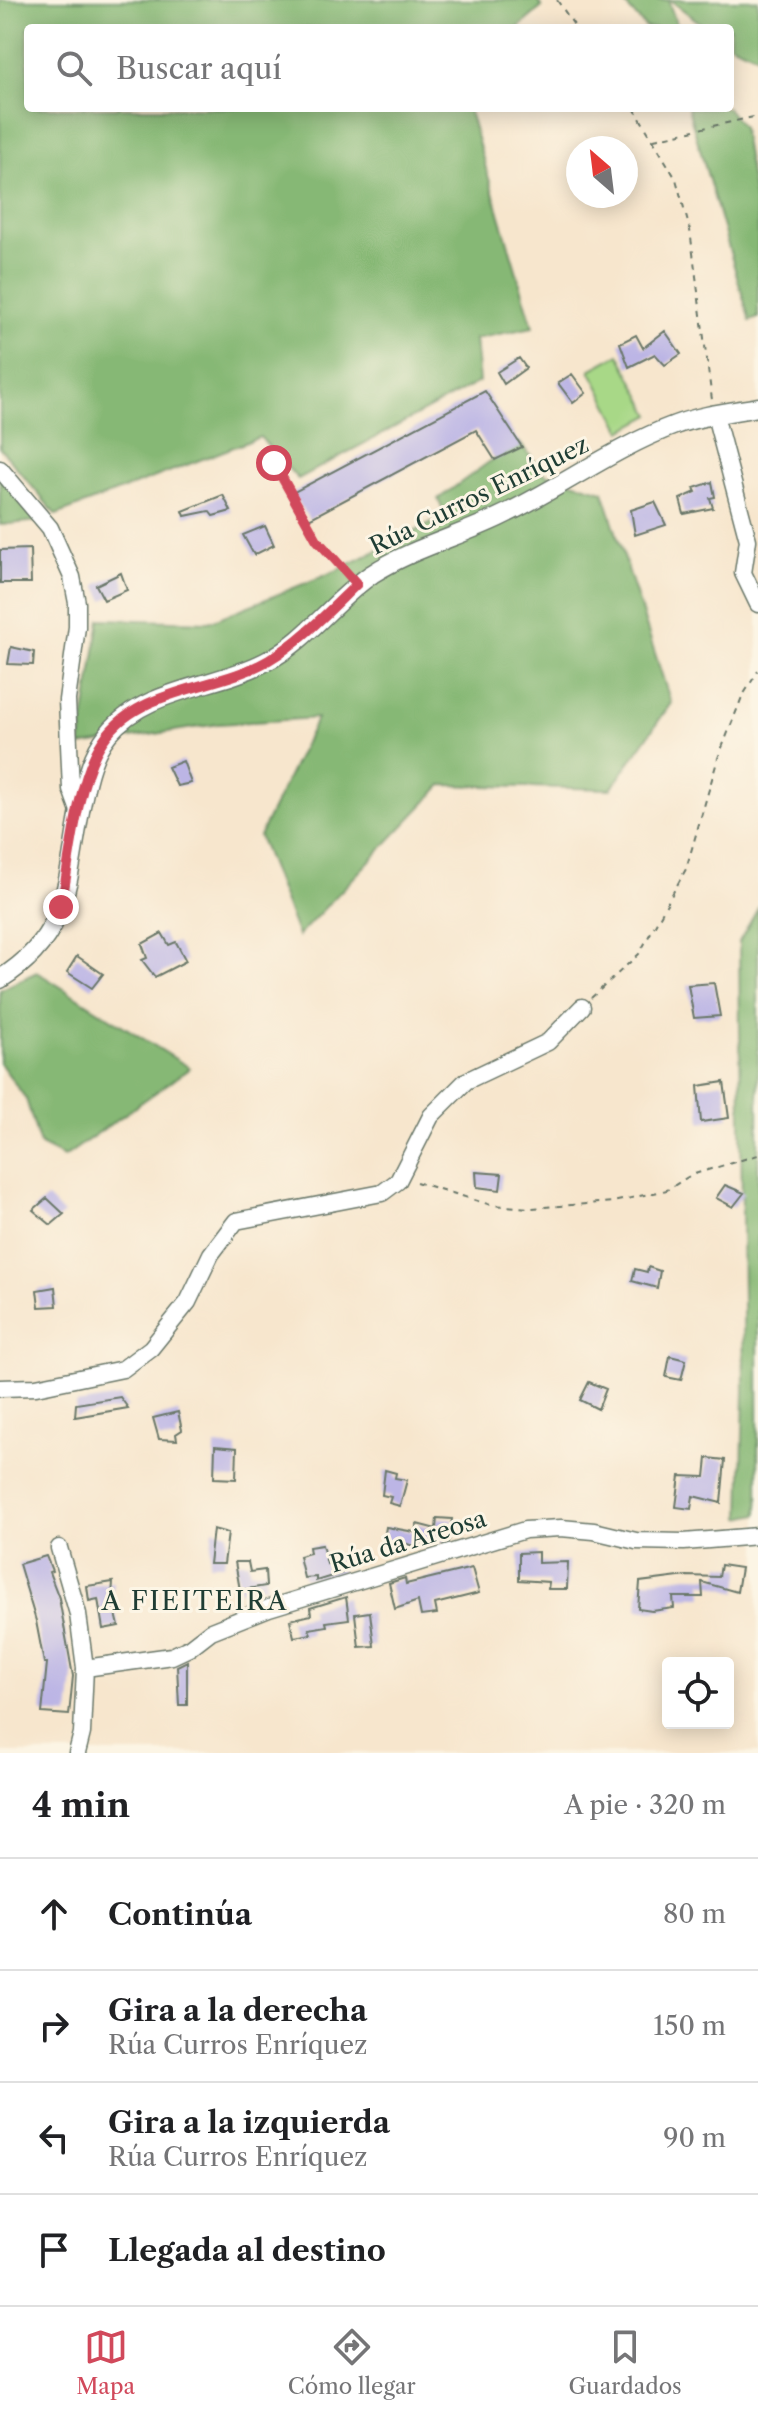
<!DOCTYPE html>
<html lang="es">
<head>
<meta charset="utf-8">
<style>
	:root { --surface:#fff; --page:#f2f2f2; --text:#202124; --muted:#757577; --line:#e0e0e0; --accent:#d1495b }
	body { margin:0; font-family:"Libre Caslon Text",serif; background:var(--page); color:var(--text) }
	.controls { position:absolute; right:24px; bottom:24px; display:grid; overflow:hidden; border-radius:8px; box-shadow:0 4px 20px #0003 }
	.controls button { width:72px; height:72px; display:grid; place-items:center; padding:0; border:0; border-bottom:2px solid var(--line); background:var(--surface); color:var(--text); font:40px sans-serif }
	.compass { position:absolute; left:566px; top:136px; width:72px; height:72px; border-radius:50%; background:var(--surface); box-shadow:0 4px 20px #0003; rotate:332deg }
	.stop { position:absolute; width:24px; height:24px; margin:-18px; border:6px solid #d1495b; border-radius:50%; background:#fff }
	.stop.end { background:#d1495b; border-color:#fff; box-shadow:0 2px 8px #0008 }
	.list { margin:0; padding:0; list-style:none }
	h2 { display:flex; justify-content:space-between; align-items:center; height:104px; margin:0; padding:0 32px; font-size:34px }
	h2 small { font-size:26px; font-weight:400; color:var(--muted) }
	.list li { display:grid; grid-template-columns:52px 1fr auto; gap:24px; align-items:center; box-sizing:border-box; height:112px; padding:0 32px; border-top:2px solid var(--line) }
	.list b { display:block; font-size:30px; white-space:nowrap }
	.list p { margin:0; font-size:26px; white-space:nowrap; color:var(--muted) }
	.list em { font-size:26px; font-style:normal; color:var(--muted) }
	.icon { flex:none; width:44px; height:44px; fill:none; stroke:currentColor; stroke-width:2; stroke-linecap:round; stroke-linejoin:round }
	.map { position:relative; flex:none; width:758px; height:1753px; overflow:hidden }
	.search { position:absolute; background:var(--surface); box-shadow:0 4px 20px #0003; left:24px; right:24px; top:24px; height:88px; display:flex; align-items:center; gap:20px; box-sizing:border-box; padding:0 28px; border-radius:8px; color:var(--muted); font-size:30px }
	.sheet { height:552px; background:var(--surface) }
	nav { display:flex; justify-content:space-around; align-items:center; box-sizing:border-box; height:112px; border-top:2px solid var(--line); background:var(--surface); font-size:22px; color:var(--muted) }
	nav a { display:grid; justify-items:center; gap:4px }
	nav .on { color:var(--accent) }
	.map>svg:first-child { display:block }
	.green { fill:#a8d887; stroke:#648a5e; stroke-width:2 }
	.forest { fill:#86b874; stroke:#527a54; stroke-width:2 }
	.building { fill:#bcb5e5 }
	.lines { fill:none; stroke-linecap:round; stroke-linejoin:round }
	.minor-casing { stroke:#6b786a; stroke-width:19 }
	.tertiary-casing { stroke:#6b786a; stroke-width:21 }
	.path { stroke:#6b786a; stroke-width:2; stroke-dasharray:6 6; stroke-linecap:butt }
	.minor { stroke:#fff; stroke-width:16 }
	.tertiary { stroke:#fff; stroke-width:18 }
	.route { stroke:#d1495b; stroke-width:10 }
	.labels { text-anchor:middle; dominant-baseline:central; stroke-width:6; stroke-linejoin:round; paint-order:stroke }
	.street-label { font-size:24px; fill:#1f3d34; stroke:#fcf5e5 }
	.neighbourhood-label { font-size:26px; letter-spacing:2px; fill:#1f3d34; stroke:#fcf5e5 }
</style>
</head>
<body>
<div class="map">
<svg width="758" height="1753" viewBox="0 0 758 1753">
	<rect width="100%" height="100%" fill="#fcf5e5"/>
	<filter id="ink" filterUnits="userSpaceOnUse"><feTurbulence type="fractalNoise" baseFrequency=".0125" numOctaves="2"/><feDisplacementMap in="SourceGraphic" scale="16" xChannelSelector="R" yChannelSelector="G"/><feConvolveMatrix kernelMatrix="1 2 1 2 8 2 1 2 1" color-interpolation-filters="sRGB"/></filter>
	<filter id="wash" filterUnits="userSpaceOnUse"><feTurbulence type="fractalNoise" baseFrequency=".006" numOctaves="4" result="noise"/><feDisplacementMap in="SourceGraphic" scale="32" xChannelSelector="R" yChannelSelector="G"/><feGaussianBlur stdDeviation="1.8" result="paint"/><feColorMatrix in="noise" values="0 0 0 0 0 0 0 0 0 0 0 0 0 0 0 0 0 1.4 0 .05"/><feComposite in="paint" operator="in"/></filter>
	<g filter="url(#wash)">
		<rect width="100%" height="100%" fill="#f7e6cd"/>
		<path class="green" d="M619,354L651,415L622,431L590,370Z"/>
		<path class="forest" d="M0,0H537L542,7L518,28H28V108H468L533,327L475,339L479,382L298,479L260,437L56,515L0,448Z
			M621,0H668L678,28H646Z
			M670,0H758V56L730,44V28H707Z
			M688,108H727L742,127L758,221V318L750,321Z
			M518,441L545,474L603,491L671,703L611,789L442,785L298,936L259,836L317,718L218,724L80,746L100,619L209,622L338,570L446,516L438,499Z
			M0,473L40,521L0,525Z
			M758,908V1514L741,1518L744,1391L739,942Z
			M37,972L190,1068L64,1157L40,1145L26,1099L0,1063V990Z"/>
		<g id="blocks">
			<path class="building" d="M665,331L681,354L665,365L655,354L629,367L620,343L636,335L643,348Z
				M519,358L526,368L504,384L497,372Z
				M572,374L586,393L573,403L558,383Z
				M485,391L522,447L495,460L476,430L309,519L292,493Z
				M712,482L715,497L710,498L713,508L684,514L680,499L696,492L694,488Z
				M223,495L231,511L213,516L209,511L185,516L183,511Z
				M655,502L666,525L635,535L631,510Z
				M265,526L274,545L254,555L243,535Z
				M30,549L31,583H0V550Z
				M121,573L127,590L104,600L96,585Z
				M11,647L34,652L33,665L8,664Z
				M183,761L191,783L177,786L168,767Z
				M162,933L169,945L176,942L186,961L155,977L142,960L147,958L142,944Z
				M77,956L103,974L92,988L67,972Z
				M714,983L720,1016L694,1018L688,985Z
				M724,1082L729,1118L701,1122L698,1086Z
				M476,1172L502,1174L500,1190L477,1187Z
				M725,1185L744,1193L733,1207L716,1198Z
				M47,1198L64,1214L51,1225L33,1210Z
				M648,1267L660,1271L657,1288L632,1281L635,1269L647,1272Z
				M55,1287L57,1306L39,1307L37,1290Z
				M670,1356L686,1360L681,1380L666,1377Z
				M589,1382L606,1389L598,1409L580,1400Z
				M120,1397L128,1408L75,1417L76,1404Z
				M178,1412L182,1430L176,1434L177,1440L159,1439L153,1418Z
				M215,1446L237,1448L236,1479L214,1478Z
				M707,1458L725,1460L721,1503L693,1496L691,1509L676,1507L680,1476L705,1477Z
				M385,1470L396,1473L395,1478L407,1480L400,1506L389,1503L391,1497L382,1495Z
				M437,1518L452,1519L449,1542L424,1541L420,1548L404,1543L403,1547L383,1544L386,1527L415,1532L417,1524L436,1529Z
				M213,1529L228,1533L224,1564H209Z
				M322,1545L327,1564L337,1558L342,1573L316,1581V1577L304,1578L299,1556L310,1553L309,1547Z
				M538,1552V1563L568,1562L567,1589H548L549,1582L519,1580V1553Z
				M46,1556L52,1571L49,1572L59,1598L73,1676L69,1715L42,1713L47,1663H44L36,1621L19,1564Z
				M235,1562H248L250,1572L265,1570L266,1586L240,1590Z
				M721,1565L741,1568L737,1592L702,1582L703,1597H673L674,1608L652,1611L638,1609L640,1582L687,1576L719,1577Z
				M472,1568L479,1593L435,1604L437,1614L421,1616L418,1601L395,1609L389,1583L405,1578L406,1584Z
				M113,1582L112,1597L119,1626L103,1629L98,1599L89,1601L87,1586Z
				M346,1597L349,1619L326,1622L327,1626L309,1629L311,1634L294,1637L290,1620L311,1615L310,1608Z
				M370,1612L374,1646L359,1647L355,1614Z
				M187,1661V1705H179L177,1666Z"/>
		</g>
	</g>
	<g filter="url(#ink)">
		<use href="#blocks" fill-opacity="0" stroke="#6b786a" stroke-width="2"/>
		<g class="lines">
			<g class="minor-casing">
				<path id="minor" d="M715,415L748,540L743,573L758,604
					M0,469L50,528L72,577L77,603V627L67,700L71,789L79,811
					M0,1388L36,1387L123,1369L151,1348L188,1302L211,1254L236,1221L382,1193L398,1181L431,1116L466,1081L548,1042L582,1007
					M59,1548L78,1614L85,1668L172,1656L189,1648L211,1631L269,1608L525,1530L561,1528L594,1531L636,1541L684,1542L758,1536
					M77,1753L82,1733L85,1668"/>
			</g>
			<g class="tertiary-casing">
				<path id="tertiary" d="M0,979C73,934 66,876 82,801C87,777 92,754 108,734C145,688 215,688 265,662C307,641 334,600 372,574C411,549 457,537 499,517C559,489 613,448 675,425C702,415 731,412 758,407"/>
			</g>
			<path class="path" d="M557,0L576,28
				M634,108L676,179L690,230L712,400
				M654,139L758,116
				M274,463L317,540L348,575
				M591,998L639,954L686,869L718,758L742,697L758,671
				M416,1182L491,1205L531,1208L613,1202L667,1190L691,1175L758,1155"/>
			<use href="#minor" class="minor"/>
			<use href="#tertiary" class="tertiary"/>
		</g>
	</g>
	<g class="lines" filter="url(#ink)">
		<path class="route" d="M61,907C70,860 76,788 99,747C133,686 215,692 269,660C302,640 329,611 357,584L317,540L274,463"/>
	</g>
	<g class="labels">
		<g class="street-label">
			<text transform="translate(479 495) rotate(-26)">Rúa Curros Enríquez</text>
			<text transform="translate(408 1541) rotate(-17)">Rúa da Areosa</text>
		</g>
		<g class="neighbourhood-label">
			<text x="195" y="1601">A FIEITEIRA</text>
		</g>
	</g>
</svg>
<div class="controls">
<button><svg class="icon" aria-label="locate" viewBox="0 0 24 24"><circle cx="12" cy="12" r="6"/><path d="M12 2v4M12 18v4M2 12h4M18 12h4"/></svg></button>
</div>
<svg class="compass" viewBox="-18 -18 36 36"><path d="M0-13l5 13h-10z" fill="#e53935"/><path d="M0 13l5-13h-10z" fill="#757577"/></svg>
<div class="stop" style="left:274px;top:463px"></div>
<div class="stop end" style="left:61px;top:907px"></div>
<div class="search"><svg class="icon" aria-label="search" viewBox="0 0 24 24"><circle cx="10" cy="10" r="6"/><path d="M15 15l6 6"/></svg>Buscar aquí</div>
</div>
<section class="sheet">
<h2>4 min<small>A pie · 320 m</small></h2>
<ul class="list">
<li><svg class="icon" aria-label="ahead" viewBox="0 0 24 24"><path d="M12 20V5M6 11l6-6 6 6"/></svg><div><b>Continúa</b></div><em>80 m</em></li>
<li><svg class="icon" aria-label="right" viewBox="0 0 24 24"><path d="M7 20v-9h11M14 6l5 5-5 5"/></svg><div><b>Gira a la derecha</b><p>Rúa Curros Enríquez</p></div><em>150 m</em></li>
<li><svg class="icon" aria-label="left" viewBox="0 0 24 24"><path d="M17 20v-9H6M10 6l-5 5 5 5"/></svg><div><b>Gira a la izquierda</b><p>Rúa Curros Enríquez</p></div><em>90 m</em></li>
<li><svg class="icon" aria-label="arrive" viewBox="0 0 24 24"><path d="M6 21V4h12l-3 4 3 4H6"/></svg><div><b>Llegada al destino</b></div></li>
</ul>
</section>
<nav>
<a class="on"><svg class="icon" aria-label="map" viewBox="0 0 24 24"><path d="M3 6l6-2 6 2 6-2v14l-6 2-6-2-6 2zM9 4v14M15 6v14"/></svg>Mapa</a>
<a><svg class="icon" aria-label="directions" viewBox="0 0 24 24"><path d="M12 3l9 9-9 9-9-9zM9 14v-3h6M13 9l2 2-2 2"/></svg>Cómo llegar</a>
<a><svg class="icon" aria-label="saved" viewBox="0 0 24 24"><path d="M7 4h10v16l-5-4-5 4z"/></svg>Guardados</a>
</nav>
</body>
</html>
